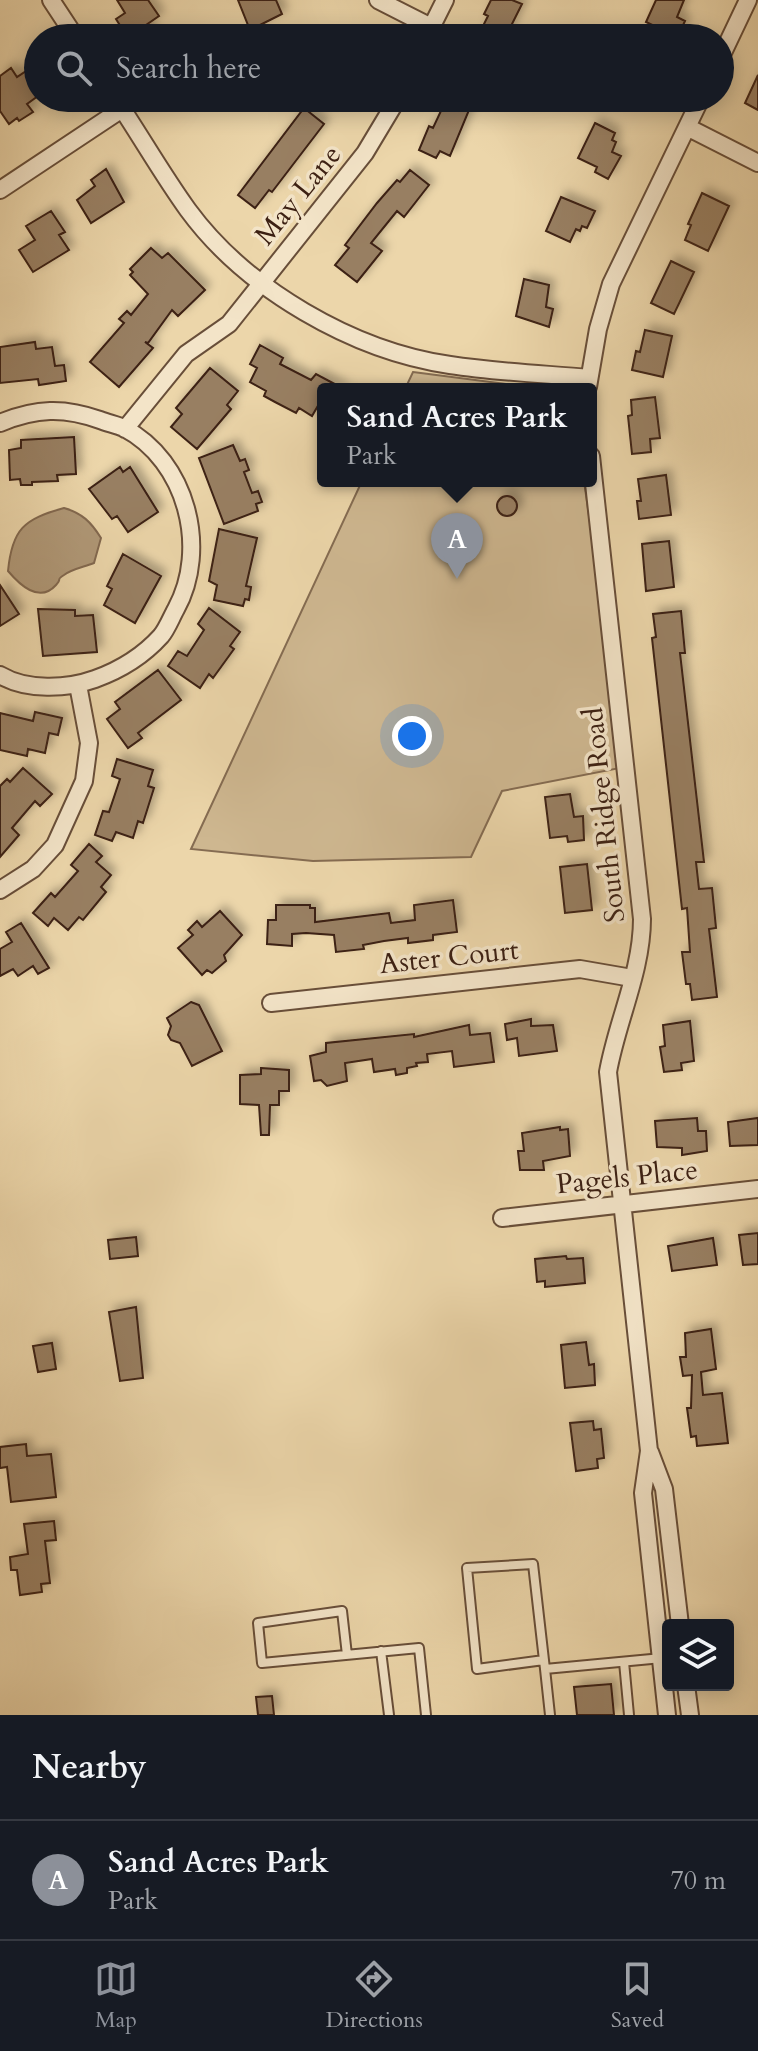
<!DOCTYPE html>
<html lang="en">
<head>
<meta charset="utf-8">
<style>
	:root { --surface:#171b24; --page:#242831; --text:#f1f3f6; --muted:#9ea1a6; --line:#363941; --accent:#8c9099 }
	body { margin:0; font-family:Cardo,serif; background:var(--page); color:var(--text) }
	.controls { position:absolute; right:24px; bottom:24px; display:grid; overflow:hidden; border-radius:8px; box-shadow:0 4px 20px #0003 }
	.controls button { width:72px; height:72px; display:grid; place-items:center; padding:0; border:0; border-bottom:2px solid var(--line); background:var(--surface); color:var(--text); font:40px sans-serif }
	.you { position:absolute; left:412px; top:736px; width:28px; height:28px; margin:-20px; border:6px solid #fff; border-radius:50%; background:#1a73e8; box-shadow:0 0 0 12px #1a73e833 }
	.badge { display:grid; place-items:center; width:52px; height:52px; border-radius:50%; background:var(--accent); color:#fff; font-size:26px; font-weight:700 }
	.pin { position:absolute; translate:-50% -66px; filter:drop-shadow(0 2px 4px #0008) }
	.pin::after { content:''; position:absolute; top:42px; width:28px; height:24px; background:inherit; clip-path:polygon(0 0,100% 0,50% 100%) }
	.popup { position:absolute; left:317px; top:383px; width:280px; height:104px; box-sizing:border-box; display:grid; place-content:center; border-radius:8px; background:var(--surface); filter:drop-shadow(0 2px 6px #0005); font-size:26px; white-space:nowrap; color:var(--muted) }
	.popup b { font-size:30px; color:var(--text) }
	.popup::after { content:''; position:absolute; left:50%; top:100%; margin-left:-16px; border:16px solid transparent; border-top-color:var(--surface) }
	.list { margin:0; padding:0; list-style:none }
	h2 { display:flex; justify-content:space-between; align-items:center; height:104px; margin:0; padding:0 32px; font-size:34px }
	h2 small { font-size:26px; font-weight:400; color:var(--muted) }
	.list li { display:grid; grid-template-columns:52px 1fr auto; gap:24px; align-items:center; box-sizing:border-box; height:120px; padding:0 32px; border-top:2px solid var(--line) }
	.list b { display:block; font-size:30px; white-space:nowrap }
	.list p { margin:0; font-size:26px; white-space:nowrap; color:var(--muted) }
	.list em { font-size:26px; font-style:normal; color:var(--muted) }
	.icon { flex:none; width:44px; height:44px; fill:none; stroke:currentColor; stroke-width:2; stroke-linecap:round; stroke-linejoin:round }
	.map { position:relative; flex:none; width:758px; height:1715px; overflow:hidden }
	.search { position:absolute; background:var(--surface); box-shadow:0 4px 20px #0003; left:24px; right:24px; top:24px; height:88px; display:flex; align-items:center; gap:20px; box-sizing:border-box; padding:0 28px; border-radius:44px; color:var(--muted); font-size:30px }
	.sheet { height:224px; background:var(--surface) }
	nav { display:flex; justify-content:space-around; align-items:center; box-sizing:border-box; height:112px; border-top:2px solid var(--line); background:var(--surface); font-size:22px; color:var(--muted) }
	nav a { display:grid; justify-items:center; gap:4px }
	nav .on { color:var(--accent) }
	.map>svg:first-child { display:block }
	.green { fill:#ceb790; stroke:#856c52; stroke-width:2 }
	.water { fill:#b09877; stroke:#82684f; stroke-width:2 }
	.building { fill:#987f62; stroke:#3c2013; stroke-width:2; filter:url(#shadow) }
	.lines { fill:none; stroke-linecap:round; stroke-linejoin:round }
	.service-casing { stroke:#684e39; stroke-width:12 }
	.minor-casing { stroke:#684e39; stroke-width:20 }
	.service { stroke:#f3e4c8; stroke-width:8 }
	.minor { stroke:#f3e4c8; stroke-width:16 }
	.labels { text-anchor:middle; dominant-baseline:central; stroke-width:7; stroke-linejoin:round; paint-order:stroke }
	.street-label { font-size:28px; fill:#3c2013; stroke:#f3e4c8 }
</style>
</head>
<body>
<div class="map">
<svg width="758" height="1715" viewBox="0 0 758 1715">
	<defs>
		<filter id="shadow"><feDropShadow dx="5.5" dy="-5.5" stdDeviation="4" flood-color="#0004"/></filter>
	</defs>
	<rect width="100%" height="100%" fill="#ecd6aa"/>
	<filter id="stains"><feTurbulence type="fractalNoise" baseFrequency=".0025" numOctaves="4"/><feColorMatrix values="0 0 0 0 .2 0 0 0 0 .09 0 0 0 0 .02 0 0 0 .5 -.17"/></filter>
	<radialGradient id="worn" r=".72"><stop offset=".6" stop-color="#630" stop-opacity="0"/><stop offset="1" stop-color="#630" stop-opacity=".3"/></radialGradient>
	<path class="green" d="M413,372L546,389H405Z
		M362,481H584L625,767L502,791L471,857L313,861L191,849Z"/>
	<path class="water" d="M64,508C82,513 91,522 101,538L94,563C84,567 72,569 64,575C55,581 63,577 56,585C39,604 19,584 8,571C12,529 24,519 64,508Z"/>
	<path class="building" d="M117,0H148L159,16L146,25L155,38H128L116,19L125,13Z
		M238,0H276L282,14L250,30Z
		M491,0H512L522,4L505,38H497L481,30L488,16L484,14Z
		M656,0H684L677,17L685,21L677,38H657L661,29L646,22Z
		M38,63V96L27,104L33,112L19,121L17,118L9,124L0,111V76L11,68L17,77Z
		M758,75V110L745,103Z
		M447,98H474L450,156L440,151L436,158L419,150L429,126L433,128Z
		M304,108L324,124L272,192L269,190L255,208L238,195Z
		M595,123L615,133L612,140L616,142L612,152L621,156L608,179L595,172L597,167L578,158Z
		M106,169L124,202L91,223L77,200L95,186L91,180Z
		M410,170L429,185L404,217L397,211L371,243L382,251L357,282L335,265L349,248L345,245L377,203L397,180L400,182Z
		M702,193L729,206L708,251L685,240L691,225L688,224Z
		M561,197L595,211L587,228L582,226L580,231L576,229L570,242L546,231Z
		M51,211L65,232L59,235L69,250L33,272L19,250L35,240L26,226Z
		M151,248L162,258L168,253L205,290L178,316L172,310L148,343L145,342L153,348L119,387L90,362L124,323L119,319L127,311L131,315L148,294L130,275L133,272L130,269Z
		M671,261L694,272L674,314L651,303Z
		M524,279L549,285L546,307L553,309L549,327L516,316Z
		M645,330L672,336L663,377L632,370L636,351L640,352Z
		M35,342L36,349L52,347L55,366L64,365L66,381L39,385L38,379L0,383V347Z
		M260,345L283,358L280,364L311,380L316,374L344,389H323V397L312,416L299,408L296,413L275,402L264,396L266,391L250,382L257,368L250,364Z
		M210,368L238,391L227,405L231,409L197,449L171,427L182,414L176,408Z
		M655,397L660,438L650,439L651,452L632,454L628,416L632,415L631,400Z
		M74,437L76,474L57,475L58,481L32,482V485H21L20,479L10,480L9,450L21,448V440Z
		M233,445L240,461L245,459L249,470L244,472L252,493L258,491L262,502L256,504L258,511L224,524L199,458Z
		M120,467L123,472L130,467L158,512L128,532L117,516L112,519L89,489Z
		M666,475L671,515L639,519L637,501H641L638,479Z
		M497 506a10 10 0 1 1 20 0a10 10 0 1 1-20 0Z
		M219,529L257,538L246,586L251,587L249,600L245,599L243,606L214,600L217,585L209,581Z
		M669,541L674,587L646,591L642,544Z
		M123,554L161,576L135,623L104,605L112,589L107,586Z
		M0,585L19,614L0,626Z
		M209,608L240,632L230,646L234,649L213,678L209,674L200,688L168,666L178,651L187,656L204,630L198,624Z
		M38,609L75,610V616L93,615L97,652L43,656Z
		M681,611L685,653H680L704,862H696L699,889L712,888L716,928L709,929L717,997L692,1000L690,984H686L682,952H690L687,908L682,909L652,638L656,637L653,614Z
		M158,670L181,700L138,733L142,738L128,748L107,719L120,709L115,702Z
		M35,712L62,718L58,735L49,733L45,753L28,749L27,756L0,750V713L33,721Z
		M117,759L153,770L148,786L154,788L143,823L138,821L133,838L116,832L112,841L95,835L103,811L109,812L120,779L112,776Z
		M23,768L52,794L40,806L35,801L12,828L19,835L0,857V786L7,779L10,782Z
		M570,794L574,817L583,816L584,840L568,842L567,836L550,838L545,797Z
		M89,844L102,856L96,862L111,875L101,887L106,892L83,920L79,917L68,930L54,918L48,926L33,913L51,893L55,897L78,871L71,865Z
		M587,864L592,910L565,913L560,867Z
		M453,900L457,932L433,935V940L408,943V938L384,941L363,945L364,949L336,952L334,935L306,933L292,934V946L267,944L268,920H276V905H310V908H315V922L389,913L391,923L415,920L414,905Z
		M220,911L242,935L224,955L226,961L212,973L207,970L202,975L178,948L193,935L188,930L197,921L202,927Z
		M21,923L49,968L38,974L33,966L18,976L13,969L0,976V949L12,942L6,932Z
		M191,1002L199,1005L222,1051L192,1066L180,1043L171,1040L168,1035L171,1026L167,1018Z
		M531,1019V1026L553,1025L557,1051L519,1056L517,1038L507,1040L505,1024Z
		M690,1021L694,1061L681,1063L682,1070L664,1072L660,1047L665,1046L663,1025Z
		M469,1025L470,1035L490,1033L494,1062L454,1067L452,1051L427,1054L428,1062L416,1063L417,1066L407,1068V1073L396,1075L395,1069L374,1072L372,1059L345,1063L347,1081L327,1086L321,1080L314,1081L310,1056L326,1052V1043L414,1034V1037Z
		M261,1068L289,1070V1091H279V1105H270L269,1135H261L259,1105L240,1104V1075L261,1074Z
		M697,1118L698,1131H706L707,1151L682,1155V1148L657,1147L655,1121Z
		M758,1118V1145L730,1146L728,1122Z
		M560,1127V1130L568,1129L570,1156L543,1161L544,1170H520L518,1151H524L522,1133Z
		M758,1233V1264L743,1265L739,1235Z
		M136,1237L138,1256L110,1259L108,1240Z
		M713,1238L717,1265L672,1271L668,1246Z
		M566,1256L567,1259L583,1258L585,1283L545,1287V1281L537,1282L535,1259Z
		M136,1307L143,1378L120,1381L109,1312Z
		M711,1329L716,1369L701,1372L703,1395L722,1393L728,1443L697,1446L696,1436L691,1437L687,1408H691L692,1375L683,1376L680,1357H686L685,1333Z
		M586,1342L589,1365L594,1364L595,1385L565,1388L561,1345Z
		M52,1343L56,1369L38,1372L33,1346Z
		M593,1421L594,1430L601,1429L604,1458L597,1459L598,1468L576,1471L570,1423Z
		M26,1444L27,1456L51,1454L56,1497L11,1502L7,1467L0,1468V1447Z
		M54,1521L56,1540L45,1541L50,1583L41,1584L42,1592L20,1595L17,1570H11L10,1557L28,1554L24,1524Z
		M611,1684L614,1715H577L574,1687Z
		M272,1696L274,1715H258L256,1697Z"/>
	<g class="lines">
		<g class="service-casing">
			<path id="service" d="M381,1651L389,1715
				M347,1655L342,1611L258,1623L262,1663L419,1648L426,1715
				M544,1660L477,1669L467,1568L533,1564C537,1599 541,1634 545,1669
				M624,1662L629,1715
				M550,1715L545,1669L662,1658"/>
		</g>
		<g class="minor-casing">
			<path id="minor" d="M51,0L76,38
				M378,0L431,27
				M426,38L445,0
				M720,59L748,0
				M115,98C140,135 162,174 188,210C246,289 353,351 450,365C496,372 543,374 589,378
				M687,127L758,163
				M0,190L122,109
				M588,387L598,329L611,284L701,98
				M0,423C36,408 64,407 100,420C108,423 117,425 124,428C187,461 209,549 176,609C171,618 167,629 161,636C143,656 120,670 95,679C67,689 27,691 0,675
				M125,429L186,354L229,324L365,153L398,98
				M591,456L642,919C642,971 617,1021 608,1072L649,1451L643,1493L667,1715
				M0,890L33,869L55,845L84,781L89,743L78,685
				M271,1003L580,969L632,978
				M502,1218L758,1189
				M650,1452L664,1489L680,1625
				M686,1685L690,1715"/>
		</g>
		<use href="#service" class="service"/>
		<use href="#minor" class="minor"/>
	</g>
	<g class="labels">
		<g class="street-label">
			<text transform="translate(298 195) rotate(-51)">May Lane</text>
			<text transform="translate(604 815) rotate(-96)">South Ridge Road</text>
			<text transform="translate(449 957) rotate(-6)">Aster Court</text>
			<text transform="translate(627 1177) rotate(-6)">Pagels Place</text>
		</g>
	</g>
	<rect width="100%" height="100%" filter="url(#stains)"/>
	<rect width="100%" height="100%" fill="url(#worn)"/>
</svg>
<div class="controls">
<button><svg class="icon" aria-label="layers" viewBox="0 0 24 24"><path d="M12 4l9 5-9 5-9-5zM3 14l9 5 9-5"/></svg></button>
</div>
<div class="you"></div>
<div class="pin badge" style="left:457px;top:579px">A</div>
<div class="popup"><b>Sand Acres Park</b>Park</div>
<div class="search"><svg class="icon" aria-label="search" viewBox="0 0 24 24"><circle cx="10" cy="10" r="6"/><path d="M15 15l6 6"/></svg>Search here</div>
</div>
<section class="sheet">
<h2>Nearby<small></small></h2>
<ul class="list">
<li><span class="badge">A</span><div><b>Sand Acres Park</b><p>Park</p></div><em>70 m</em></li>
</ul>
</section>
<nav>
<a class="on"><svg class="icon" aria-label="map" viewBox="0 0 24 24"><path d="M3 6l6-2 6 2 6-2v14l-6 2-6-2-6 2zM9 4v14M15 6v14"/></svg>Map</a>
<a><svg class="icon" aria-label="directions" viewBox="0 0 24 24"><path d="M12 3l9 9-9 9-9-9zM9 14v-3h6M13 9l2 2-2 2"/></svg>Directions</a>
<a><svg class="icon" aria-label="saved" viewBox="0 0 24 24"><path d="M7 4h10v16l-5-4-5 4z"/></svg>Saved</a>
</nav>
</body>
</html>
